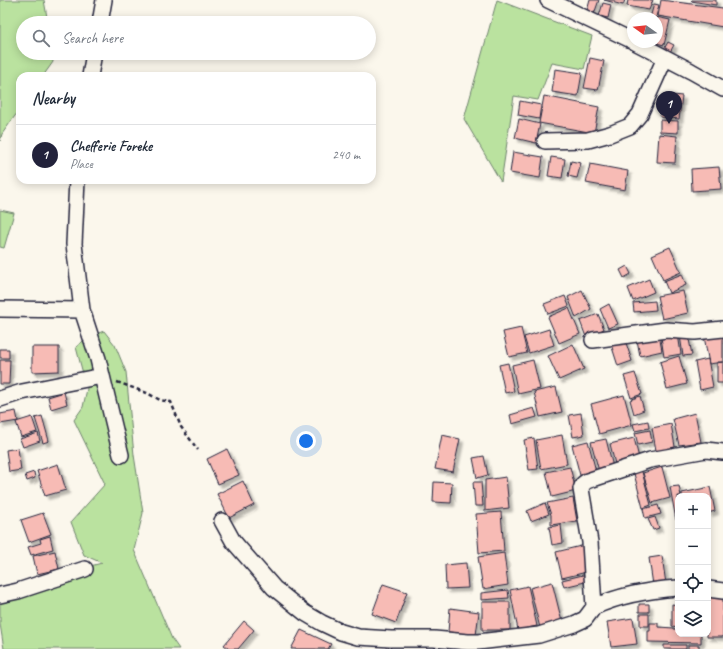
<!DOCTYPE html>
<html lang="en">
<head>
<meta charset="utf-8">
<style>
	:root { --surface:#fff; --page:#f2f2f3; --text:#1f2937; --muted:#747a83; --line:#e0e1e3; --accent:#22223b }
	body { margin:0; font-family:Caveat,sans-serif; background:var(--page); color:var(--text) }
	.controls { position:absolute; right:12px; bottom:12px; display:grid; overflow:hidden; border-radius:8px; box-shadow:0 2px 10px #0003 }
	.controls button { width:36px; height:36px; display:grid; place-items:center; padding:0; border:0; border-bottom:1px solid var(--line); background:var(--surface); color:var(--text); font:20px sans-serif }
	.compass { position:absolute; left:627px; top:12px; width:36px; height:36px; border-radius:50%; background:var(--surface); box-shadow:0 2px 10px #0003; rotate:285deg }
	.you { position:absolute; left:306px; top:441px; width:14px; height:14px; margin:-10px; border:3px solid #fff; border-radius:50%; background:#1a73e8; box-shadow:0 0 0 6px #1a73e833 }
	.badge { display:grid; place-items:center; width:26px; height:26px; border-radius:50%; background:var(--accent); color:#fff; font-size:13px; font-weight:700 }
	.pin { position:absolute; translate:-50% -33px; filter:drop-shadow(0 1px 2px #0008) }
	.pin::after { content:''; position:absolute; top:21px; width:14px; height:12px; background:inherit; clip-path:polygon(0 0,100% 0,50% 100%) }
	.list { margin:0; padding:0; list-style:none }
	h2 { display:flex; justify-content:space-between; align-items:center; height:52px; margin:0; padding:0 16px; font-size:17px }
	h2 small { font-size:13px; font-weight:400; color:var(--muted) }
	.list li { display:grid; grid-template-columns:26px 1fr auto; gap:12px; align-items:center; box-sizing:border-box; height:60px; padding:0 16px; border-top:1px solid var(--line) }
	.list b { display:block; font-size:15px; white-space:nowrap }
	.list p { margin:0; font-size:13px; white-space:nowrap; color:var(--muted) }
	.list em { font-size:13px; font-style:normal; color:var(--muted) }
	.icon { flex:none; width:22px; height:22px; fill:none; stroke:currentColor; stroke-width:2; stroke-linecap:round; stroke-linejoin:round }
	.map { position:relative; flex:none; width:723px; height:649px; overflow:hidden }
	.search { position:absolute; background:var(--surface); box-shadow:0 2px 10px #0003; left:16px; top:16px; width:360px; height:44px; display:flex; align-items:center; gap:10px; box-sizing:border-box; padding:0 14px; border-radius:22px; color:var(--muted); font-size:15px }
	.panel { position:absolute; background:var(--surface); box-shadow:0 2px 10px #0003; left:16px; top:72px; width:360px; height:112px; border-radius:12px }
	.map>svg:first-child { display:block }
	.green { fill:#bae29f; stroke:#6e826d }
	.building { fill:#f7bbb5; stroke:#22223b; filter:url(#shadow) }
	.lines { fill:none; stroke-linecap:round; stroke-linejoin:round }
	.minor-casing { stroke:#22223b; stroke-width:18 }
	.path { stroke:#22223b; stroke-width:2.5; stroke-dasharray:4 3; stroke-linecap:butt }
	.minor { stroke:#fbf7ec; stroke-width:15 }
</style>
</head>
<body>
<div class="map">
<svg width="723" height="649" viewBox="0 0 723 649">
	<defs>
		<filter id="shadow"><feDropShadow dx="3.5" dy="3.5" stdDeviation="1" flood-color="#0004"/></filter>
	</defs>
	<rect width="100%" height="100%" fill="#fbf7ec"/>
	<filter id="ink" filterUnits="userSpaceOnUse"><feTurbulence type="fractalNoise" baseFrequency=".025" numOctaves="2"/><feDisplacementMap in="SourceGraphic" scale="8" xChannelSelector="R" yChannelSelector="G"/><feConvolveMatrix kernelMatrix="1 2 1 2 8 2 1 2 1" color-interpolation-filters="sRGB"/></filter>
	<g filter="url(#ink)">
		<path class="green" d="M0,0H44L48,23H23V53H52L53,62L43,76H20V109L2,134L0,141Z
			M497,0L592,36L584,69L552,63L538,100L514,96L501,182L464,119Z
			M0,210L14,213L4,248L0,247Z
			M104,331L115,345L126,372L134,455L143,513L134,550L172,639L179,649H4L0,624V589L102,563L84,555L71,522L105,484L74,420L83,407L87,389L76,347L88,337Z"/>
		<path class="building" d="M590,0H599L594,14L587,11Z
			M604,0H625L623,5Z
			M628,0H653L649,10L627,6Z
			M661,0L723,8V27L658,16Z
			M692,0H716V5L691,1Z
			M603,3L611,5L608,18L599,16Z
			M654,4L659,5L656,17L670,20L664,45L653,42H657V18H650Z
			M668,42L674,45L670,52L664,49Z
			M590,58L604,61L598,90L584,88Z
			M555,69L582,73L578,96L552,92Z
			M663,94L682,96L679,119L660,117Z
			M544,96L599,107L594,133L539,123Z
			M520,101L541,105L539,119L518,115Z
			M519,119L540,124L536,143L515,138Z
			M660,120L678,121V133L660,132Z
			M659,134L677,136L675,163L657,162Z
			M513,152L543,157L540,178L510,173Z
			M551,157L565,159L562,178L548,176Z
			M571,161L581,163L577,178L568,176Z
			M590,164L628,171L625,190L586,183Z
			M719,167L721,189L692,191L691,169Z
			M670,247L681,272L663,280L652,255Z
			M627,266L631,274L624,278L620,270Z
			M682,274L686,285L669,293L664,281Z
			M649,279L654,292L633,301L628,288Z
			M582,290L591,309L576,318L568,297Z
			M683,291L688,313L662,319L657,296Z
			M565,296L569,306L548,314L544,304Z
			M655,301L656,310L634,312L633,303Z
			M609,304L618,324L608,328L600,309Z
			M569,308L580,334L559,343L548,317Z
			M598,314L604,329L586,337L580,321Z
			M521,328L527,353L509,357L503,332Z
			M549,329L554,345L529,353L524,337Z
			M723,333V362L709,364L704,336Z
			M678,334L681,354L664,357L661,337Z
			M688,334L692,355L683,356L680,335Z
			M659,335L662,351L640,356L637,340Z
			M624,337L632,361L618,366L610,341Z
			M573,344L584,369L559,380L548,356Z
			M32,347H59V371L32,372Z
			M0,349H9V358H0Z
			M679,356L687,384L667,389L660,362Z
			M708,359L713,387L700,390L695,362Z
			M0,360H10L9,384H0Z
			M533,360L540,389L518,394L512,365Z
			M717,362H723V383H717Z
			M508,363L514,391L505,393L499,365Z
			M635,373L642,394L631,398L624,376Z
			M556,387L562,412L540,417L534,392Z
			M64,392L67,404L51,409L48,397Z
			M624,395L632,425L599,434L591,404Z
			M640,396L644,410L634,414L630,400Z
			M534,408L537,417L512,424L510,415Z
			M16,411L18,421L0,424V414Z
			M581,413L584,435L573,437L569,415Z
			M695,413L701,442L679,445L673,419Z
			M42,416L49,441L43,443L35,418Z
			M32,417L37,432L21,437L16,422Z
			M648,421L649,428L635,431L633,424Z
			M671,424L676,452L657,456L652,428Z
			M650,430L652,442L638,445L635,433Z
			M38,433L40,441L23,447L20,439Z
			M442,435L460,439L453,472L435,469Z
			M562,435L567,464L541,469L536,440Z
			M534,438L538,469L529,470L524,440Z
			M634,438L640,462L616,468L610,444Z
			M606,439L614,471L600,475L591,442Z
			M588,441L597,475L581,479L572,445Z
			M18,448L21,470L9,472L6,450Z
			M227,449L239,475L218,484L207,459Z
			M484,456L488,475L477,478L473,458Z
			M58,464L66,490L45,496L37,471Z
			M570,467L576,491L552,497L546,472Z
			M662,467L670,498L652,503L643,473Z
			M641,468L651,505L643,508L633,470Z
			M34,472L35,478L27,481L25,475Z
			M506,477L509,508L485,511V480Z
			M243,481L254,505L229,518L217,494Z
			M434,482L452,483L451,503L433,502Z
			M473,482H481L483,506H475Z
			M679,486L681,496H678V520H676L670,487Z
			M710,487L715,511L708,513V496H682V493Z
			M573,498L577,521L551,525V515L547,503Z
			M545,503L549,514L531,521L527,511Z
			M658,505L661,514L645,518L643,509Z
			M501,512L504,551L479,553L476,514Z
			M43,513L51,534L29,542L21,520Z
			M655,517L659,528L653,530L648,519Z
			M561,525L563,543L552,545L549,527Z
			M50,536L53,549L31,555L28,547L41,543L40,539Z
			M585,545L591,571L562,578L556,552Z
			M55,551L59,569L37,574L33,556Z
			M504,553L508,585L483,589L478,557Z
			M662,556L666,584L653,585L649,558Z
			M466,563L468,588L446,589L445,565Z
			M587,574L589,581L564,587L562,580Z
			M552,582L562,622L540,628L530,588Z
			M383,584L407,592L396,623L372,614Z
			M528,586L537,626L518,630L510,590Z
			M508,590L509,598L481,600V593Z
			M708,594H723V637H707Z
			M482,602H510V630H482Z
			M639,604H649V612H639Z
			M672,604L678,605V627L672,626Z
			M450,608L479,612L476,635L448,632Z
			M640,614H649V626H640Z
			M633,618L637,644L611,647L607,622Z
			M244,621L254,630L238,649H229L224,645Z
			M650,623H658V627L674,628V629H678V634H701V643L648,642V631H650Z
			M301,630L331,644L328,649H291Z
			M664,645H686V649H664Z
			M688,645H699V649H688Z"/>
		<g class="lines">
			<g class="minor-casing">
				<path id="minor" d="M548,0L633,41
					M100,23L104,0
					M635,42L691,71L723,89
					M90,76L94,53
					M545,141L588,140L610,134L630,126L640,114L665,58
					M77,180L74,244L82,310L98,359L121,455
					M0,309L82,310
					M593,340L666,330L695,332L723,329
					M0,399L22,392L102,376
					M222,521L233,541L274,588L305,613L322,623L341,632L358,637L391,639H434L468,642H478L539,635L574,624L585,619L594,607L590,542L581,489L583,484L587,481L650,460L706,450L723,452
					M708,589L723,591
					M0,595L18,591L85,569
					M594,607C620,595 649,590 678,588"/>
			</g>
			<path class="path" d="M117,382L147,393L160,400L171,402L181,427L198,450"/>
			<use href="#minor" class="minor"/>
		</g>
	</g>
</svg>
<div class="controls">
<button>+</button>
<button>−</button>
<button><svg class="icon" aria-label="locate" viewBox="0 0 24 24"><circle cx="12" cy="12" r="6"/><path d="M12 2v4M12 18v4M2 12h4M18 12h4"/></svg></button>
<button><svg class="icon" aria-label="layers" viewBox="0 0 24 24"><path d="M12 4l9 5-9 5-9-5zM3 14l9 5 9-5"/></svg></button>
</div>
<svg class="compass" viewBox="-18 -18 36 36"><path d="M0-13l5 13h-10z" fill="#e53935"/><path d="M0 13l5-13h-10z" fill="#747a83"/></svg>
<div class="you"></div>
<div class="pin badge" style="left:669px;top:124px">1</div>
<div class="search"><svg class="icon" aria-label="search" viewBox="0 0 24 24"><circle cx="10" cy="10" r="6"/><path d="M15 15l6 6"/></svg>Search here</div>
<section class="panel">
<h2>Nearby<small></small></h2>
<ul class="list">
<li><span class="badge">1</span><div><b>Chefferie Foreke</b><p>Place</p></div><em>240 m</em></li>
</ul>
</section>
</div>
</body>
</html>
